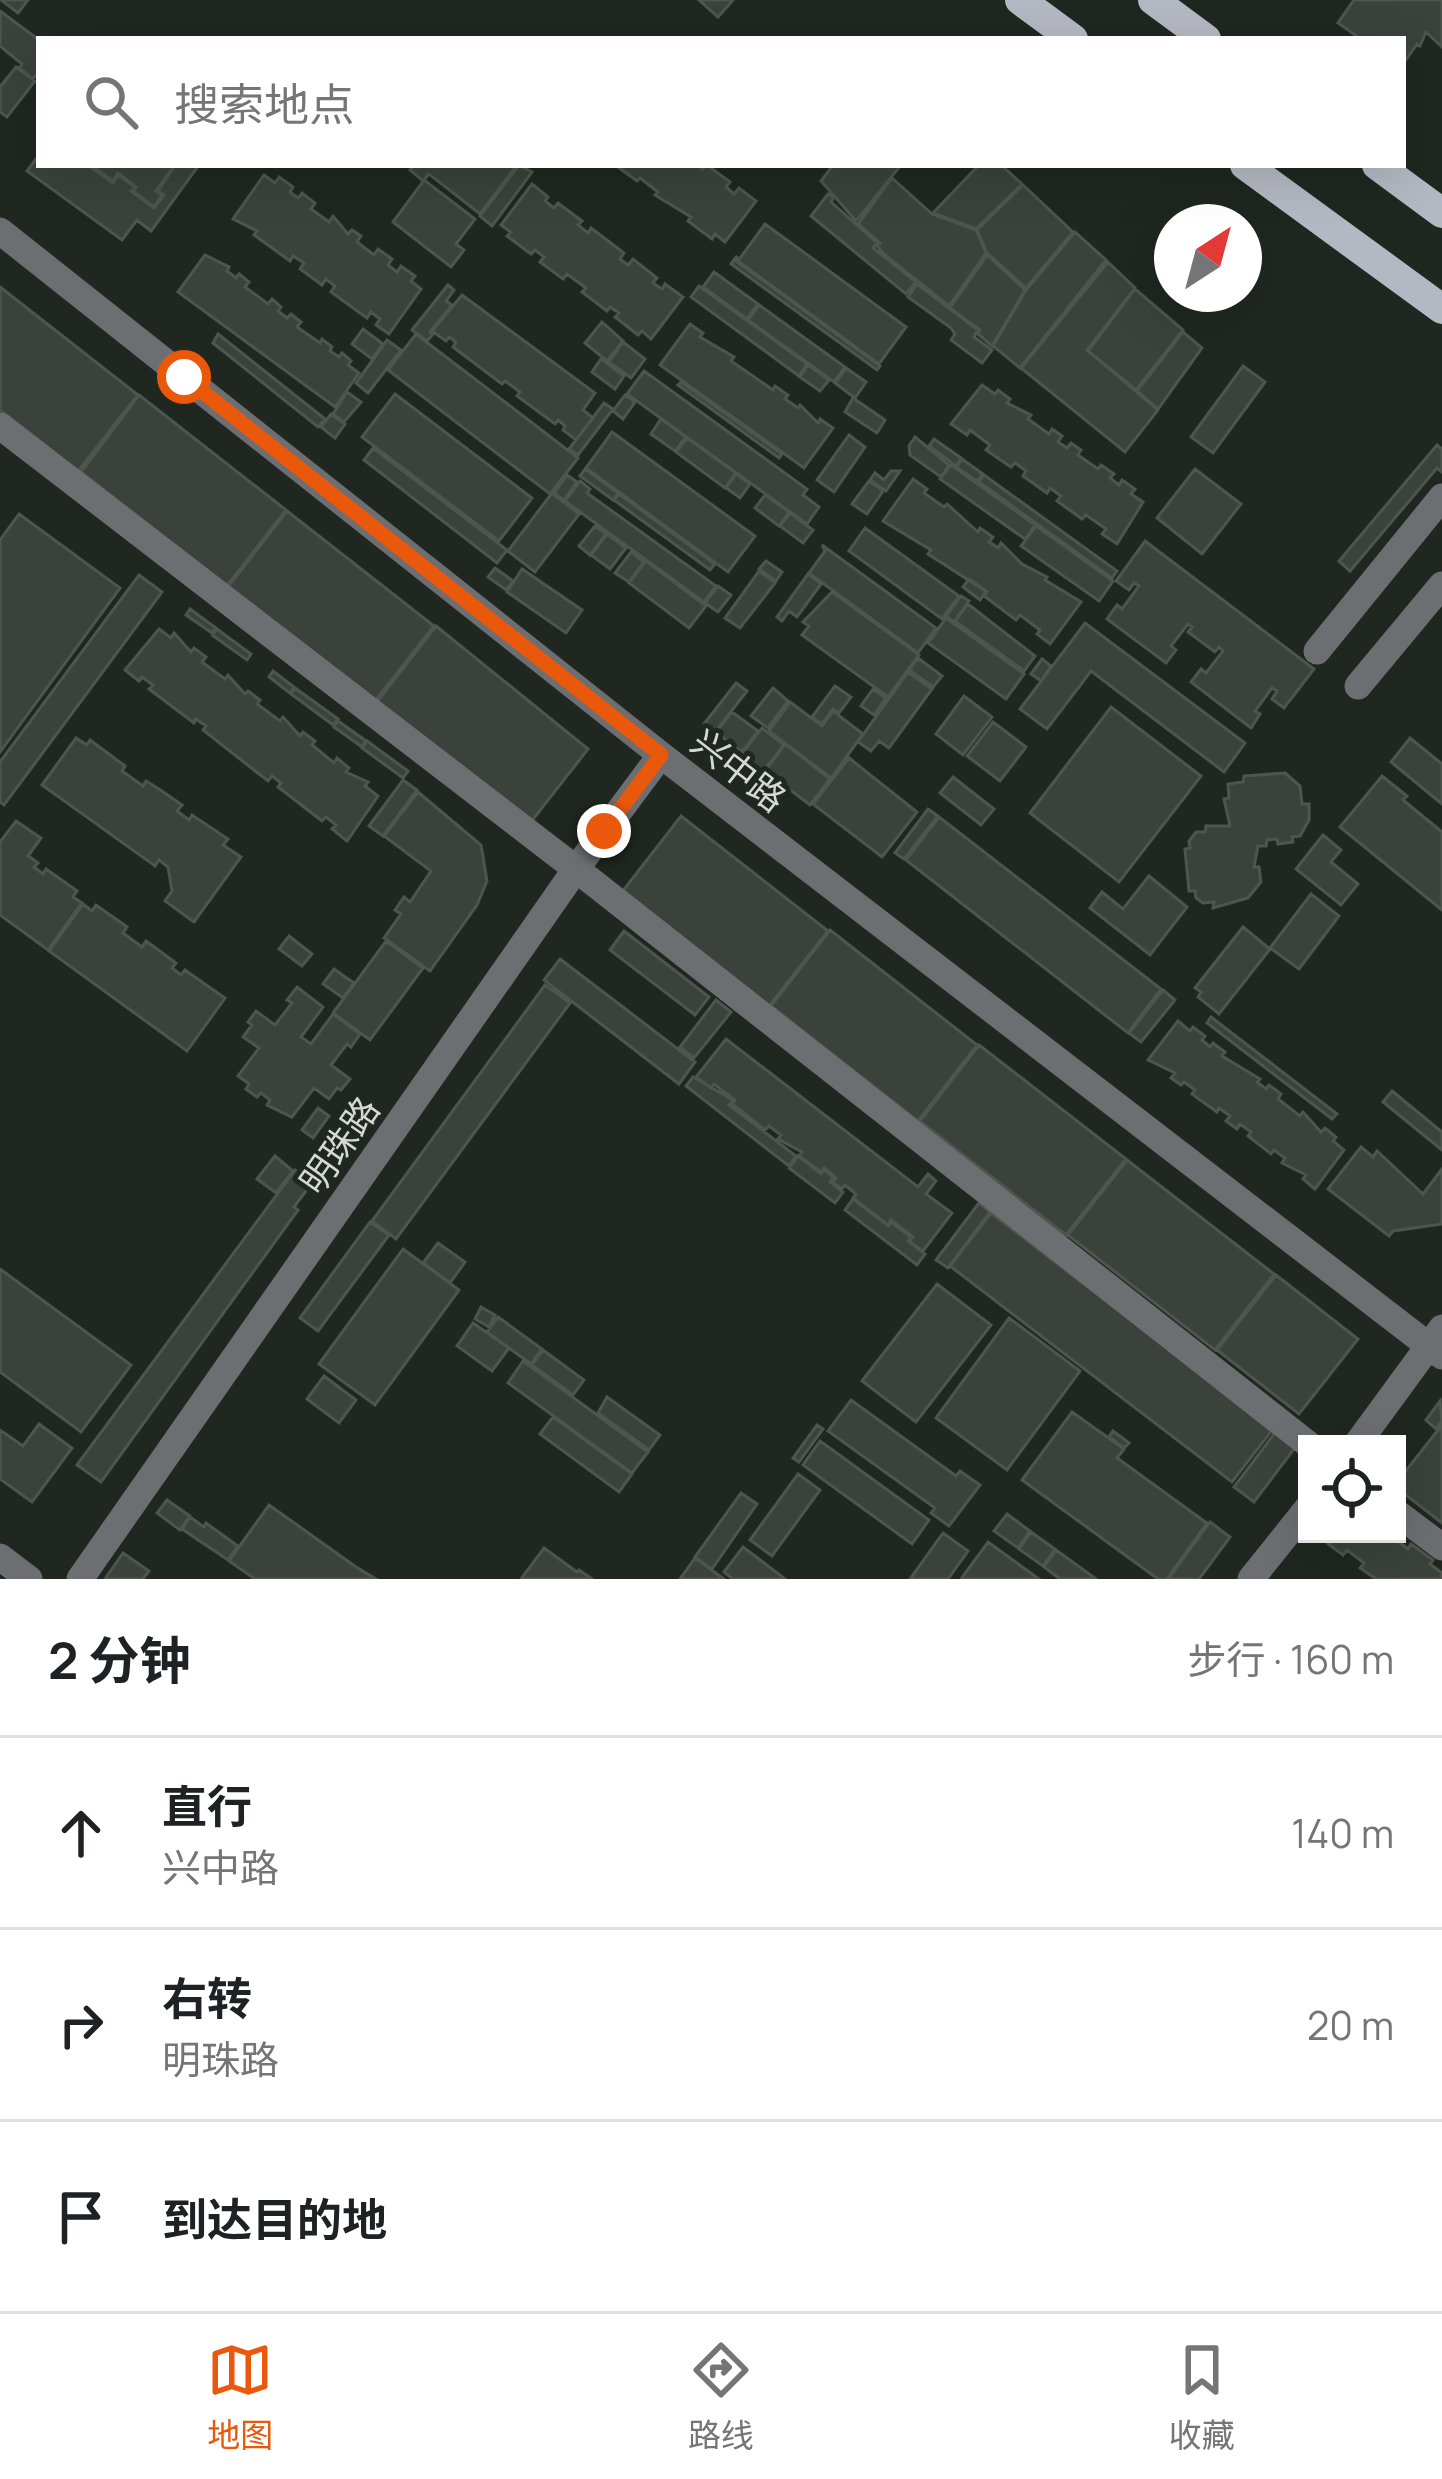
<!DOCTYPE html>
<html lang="zh">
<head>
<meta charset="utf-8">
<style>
	:root { --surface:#fff; --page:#f6f6f6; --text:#202124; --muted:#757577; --line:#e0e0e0; --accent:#ea580c }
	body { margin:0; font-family:Manrope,"Noto Sans SC",sans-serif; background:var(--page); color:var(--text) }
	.controls { position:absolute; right:36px; bottom:36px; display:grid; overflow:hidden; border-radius:0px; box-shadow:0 12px 48px #0002 }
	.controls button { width:108px; height:108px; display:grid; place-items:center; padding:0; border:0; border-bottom:3px solid var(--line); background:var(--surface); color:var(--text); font:60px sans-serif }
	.compass { position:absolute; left:1154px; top:204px; width:108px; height:108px; border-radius:50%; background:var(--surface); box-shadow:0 12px 48px #0002; rotate:36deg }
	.stop { position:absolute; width:36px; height:36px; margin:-27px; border:9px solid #ea580c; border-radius:50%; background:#fff }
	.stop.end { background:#ea580c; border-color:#fff; box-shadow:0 3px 12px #0008 }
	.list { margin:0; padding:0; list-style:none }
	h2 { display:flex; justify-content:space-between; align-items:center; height:156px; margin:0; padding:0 48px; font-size:51px }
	h2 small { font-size:39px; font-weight:400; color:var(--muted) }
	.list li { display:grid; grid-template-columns:78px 1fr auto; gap:36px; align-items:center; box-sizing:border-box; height:192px; padding:0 48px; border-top:3px solid var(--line) }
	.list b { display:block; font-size:45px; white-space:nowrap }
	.list p { margin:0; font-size:39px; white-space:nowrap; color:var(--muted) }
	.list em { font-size:39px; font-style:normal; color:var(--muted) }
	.icon { flex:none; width:66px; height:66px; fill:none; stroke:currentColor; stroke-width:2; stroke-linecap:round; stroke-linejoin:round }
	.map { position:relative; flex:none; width:1442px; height:1579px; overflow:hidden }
	.search { position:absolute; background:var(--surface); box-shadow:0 12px 48px #0002; left:36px; right:36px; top:36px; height:132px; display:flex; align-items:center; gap:30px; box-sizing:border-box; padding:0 42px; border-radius:0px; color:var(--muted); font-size:45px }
	.sheet { height:732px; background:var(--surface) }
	nav { display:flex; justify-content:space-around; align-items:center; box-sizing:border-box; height:168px; border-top:3px solid var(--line); background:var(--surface); font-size:33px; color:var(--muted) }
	nav a { display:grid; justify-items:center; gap:6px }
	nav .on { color:var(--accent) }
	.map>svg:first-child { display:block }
	.building { fill:#3a423b; stroke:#4d564e; stroke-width:3 }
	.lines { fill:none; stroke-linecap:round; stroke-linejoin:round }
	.minor { stroke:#6c6e72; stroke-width:27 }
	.major { stroke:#b4b8c2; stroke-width:30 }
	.route { stroke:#ea580c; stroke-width:15 }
	.labels { text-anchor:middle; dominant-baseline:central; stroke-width:10; stroke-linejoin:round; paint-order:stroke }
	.street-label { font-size:36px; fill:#d4d9d5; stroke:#1f2720 }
</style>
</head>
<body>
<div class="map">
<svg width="1442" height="1579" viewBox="0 0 1442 1579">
	<rect width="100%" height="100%" fill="#1f2720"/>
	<path class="building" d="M1,0H28L18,13Z
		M699,0H733L718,17Z
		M1354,0H1442V47L1426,32L1420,46L1417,44L1403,64V39H1361L1338,23Z
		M0,11L39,40V71L33,79L19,68L22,64L0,46Z
		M16,67L35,81L7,117L0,112V87Z
		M39,155V165H88L113,183L118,175L135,187L131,191L154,208L164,195L158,191L175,165H199L151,231L137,220L122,240L27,171Z
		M91,165H173L174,166L156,191L162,195L154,207L133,191L136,187L118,173L113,181Z
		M414,165H517L480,214L429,174L423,181L410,170Z
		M519,165L532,172L492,226L480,216Z
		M615,165H697L703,169L707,165L730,182L726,187L734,194L739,188L756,201L725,242L715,234L712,239L688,221L691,217L655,195L658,192L640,178L637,181Z
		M833,165H901L856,221L821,181Z
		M979,165H1001L1022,184L976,229L933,213Z
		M264,175L275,183L279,177L293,187L290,192L298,198L302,193L315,203L311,209L329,222L333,216L348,234L352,230L361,236L357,242L374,255L378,249L392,259L388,265L397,272L401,266L415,276L411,281L421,289L389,334L376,325L380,319L371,312L367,318L331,292L335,286L326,279L322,285L300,269L304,263L293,256L290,261L254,235L257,231L233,219Z
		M892,178L932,214L976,230L986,253L949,306L886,256L877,246L880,243L858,224Z
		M424,180L475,219L456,244L464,250L451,267L393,222Z
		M532,184L548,197L545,201L554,208L558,203L582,221L578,225L588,233L591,228L624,253L620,259L628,265L633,259L657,278L653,283L662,289L665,284L683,297L651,339L642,331L638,335L615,317L619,313L610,307L607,311L582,292L586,288L567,274L563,279L540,262L544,257L535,250L531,254L507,236L511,232L501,225Z
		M1023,185L1073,232L1026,288L987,253L977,230Z
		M828,194L834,197L831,202L877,243L873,248L916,282L906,294L811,216Z
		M765,224L906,327L879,364L738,261Z
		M1075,232L1106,260L1020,368L993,346L1026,290Z
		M205,255L229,267L227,271L236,278L239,274L249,282L245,287L268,304L272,299L281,307L278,311L287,318L291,314L301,322L297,327L320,343L322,339L332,347L330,351L339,357L342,353L351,361L348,365L359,373L335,407L178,292Z
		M987,255L1025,290L992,346L978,334L980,330L950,308Z
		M737,256L736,261L880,366L877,370L731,264Z
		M1108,262L1135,288L1087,350L1158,410L1125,452L1021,368Z
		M714,272L758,304L747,319L703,287Z
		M917,284L978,330L974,337L992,350L982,363L951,340L955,334L951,328L908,297Z
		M448,285L454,290L446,301L452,305L430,332L433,334L427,341L412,330Z
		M699,286L807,364L799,376L691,297Z
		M0,287L138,395L78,471L0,410Z
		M1135,289L1183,330L1136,390L1088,351Z
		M462,295L595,393L583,410L593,418L576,440L563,430L565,426L558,420L555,424L517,396L520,392L505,381L502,384L453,347L456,342L449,337L446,341L432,331Z
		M759,305L845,367L834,382L748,320Z
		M602,322L623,341L607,361L585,343Z
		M690,324L703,333L700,337L734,357L731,361L773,390L775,386L788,395L785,399L798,408L800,405L818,423L820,419L833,428L804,468L660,365Z
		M363,329L383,344L372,359L352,344Z
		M1183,332L1202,348L1158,409L1137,391Z
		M218,334L325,419L318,427L213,343Z
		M416,334L578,458L550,494L388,370Z
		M387,340L401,350L368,393L356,383Z
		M623,342L645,359L631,378L609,362Z
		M601,359L624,376L615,389L592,372Z
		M808,365L829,380L820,391L800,377Z
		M1243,366L1265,382L1213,453L1191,437Z
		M846,368L866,382L855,398L835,383Z
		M644,371L807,489L803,495L819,507L807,524L627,394Z
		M681,382L782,454L779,458L678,385Z
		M982,385L995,394L998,390L1010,399L1007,403L1031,415L1028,419L1049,434L1052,429L1062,436L1058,442L1067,448L1071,443L1081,450L1078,455L1098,469L1101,465L1114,474L1110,478L1119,485L1122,480L1135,489L1131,494L1143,502L1117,544L1102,534L1106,529L1086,515L1082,519L1057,501L1061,496L1050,488L1047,493L1023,476L1026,471L1015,463L1011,467L986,450L990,445L970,430L967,435L951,424Z
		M347,392L361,402L344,422L333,414Z
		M395,394L532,498L499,541L362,437Z
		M139,395L286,510L227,586L81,472Z
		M625,395L635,402L623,419L613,411Z
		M853,398L885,420L877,433L845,412Z
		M604,403L613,409L578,455L569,449Z
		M331,414L345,424L335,438L321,427Z
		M661,419L686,437L675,451L651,434Z
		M612,432L755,536L728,572L586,468Z
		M849,435L865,447L834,492L817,480Z
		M915,437L949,465L941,477L910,455L909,446Z
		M687,438L736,473L725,488L676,452Z
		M934,439L961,458L956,466L929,446Z
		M1437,445L1442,449V472L1437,468L1350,571L1339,561Z
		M373,448L507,550L497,563L364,460Z
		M962,459L983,474L977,481L956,467Z
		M951,465L1035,525L1025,539L940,479Z
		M585,469L618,493L613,500L580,476Z
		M1195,469L1241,504L1202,554L1157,518Z
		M891,471H900L886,491L870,480L875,473L884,480Z
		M736,474L750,484L740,498L726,488Z
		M567,475L577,482L564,500L554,493Z
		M984,475L1117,571L1112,578L979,482Z
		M913,479L927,489L924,493L944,507L947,504L978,532L980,528L993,537L989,542L994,545L998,548L1001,543L1022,564L1047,577L1045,580L1081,602L1050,644L1037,634L1040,630L1020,615L1016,620L984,596L987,592L928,554L931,550L883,521Z
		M580,481L590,489L587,493L716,586L704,602L565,501Z
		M869,481L883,491L867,514L852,504Z
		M552,493L579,514L535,572L508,551Z
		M619,494L715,564L710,570L614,500Z
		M765,495L789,512L779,526L755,508Z
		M287,511L434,626L375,701L228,587Z
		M790,513L813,530L803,543L780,526Z
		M19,514L120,588L0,752V540Z
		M595,526L606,534L590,555L579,546Z
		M1036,526L1113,581L1099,601L1021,546Z
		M865,528L959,596L942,619L849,551Z
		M607,534L626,548L610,569L591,555Z
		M1145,541L1314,669L1284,708L1272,699L1277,691L1272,688L1255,711L1260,714L1251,728L1191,682L1201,669L1206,673L1223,651L1219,647L1215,652L1188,632L1192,627L1188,624L1171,646L1176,650L1166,663L1107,619L1117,605L1122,609L1139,586L1134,583L1129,590L1116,581Z
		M822,545L936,628L918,653L809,573L825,551Z
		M631,552L644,562L629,582L615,573Z
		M646,561L706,606L689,628L629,583Z
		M766,561L782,572L776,581L759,569Z
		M495,568L513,581L506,590L488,577Z
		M522,569L582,610L566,633L507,592Z
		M759,571L775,583L740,628L725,618Z
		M808,574L821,584L797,617L789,611L782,621L777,617Z
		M139,575L162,592L4,805L0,802V762Z
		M969,579L986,591L980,600L963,587Z
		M718,586L731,595L718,612L705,603Z
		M832,592L919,655L888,697L802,635L809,626L803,622Z
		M961,596L969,601L954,622L946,616Z
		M968,604L1035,656L1024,671L955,621Z
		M190,609L216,628L212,633L186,615Z
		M946,618L1024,674L1006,699L928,643Z
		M1085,623L1245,743L1224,772L1091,671L1047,729L1020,709Z
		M436,626L588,749L531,822L377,702Z
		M159,629L171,638L174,633L191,652L194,648L206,657L202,662L225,679L228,675L245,694L248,691L260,700L257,704L280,721L283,717L300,736L303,732L315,741L312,745L334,763L337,758L349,768L346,772L368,782L365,786L378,796L347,841L332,829L336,825L326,817L322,821L278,787L281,783L272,776L268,781L203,730L206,726L196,719L194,723L149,689L153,685L142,677L139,681L125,670Z
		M217,629L251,654L247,660L212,635Z
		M918,658L942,676L933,687L909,670Z
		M1042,659L1051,666L1041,681L1031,674Z
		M273,671L294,687L290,693L269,677Z
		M908,672L932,689L889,748L879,741L871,751L858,742Z
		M736,683L747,691L715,732L704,724Z
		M835,686L851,697L839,713L833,709L822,724L812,717Z
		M295,688L338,719L333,725L291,694Z
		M773,688L788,701L768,728L751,716Z
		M873,689L886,698L874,715L861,706Z
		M964,696L992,717L963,755L936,734Z
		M790,702L822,726L833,711L863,734L831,778L769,731Z
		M1111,707L1201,776L1119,882L1030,813Z
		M732,712L758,731L742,752L716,732Z
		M338,721L366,741L362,747L334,727Z
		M993,722L1026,747L1000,781L967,756Z
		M762,728L784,745L761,774L739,757Z
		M76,738L87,745L90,740L125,766L122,771L143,786L146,781L159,789L182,805L177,811L189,820L192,815L228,839L223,845L241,857L194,922L165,901L172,891L168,867L159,860L155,866L42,785Z
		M1410,738L1442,764V804L1391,762Z
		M367,741L408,771L403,778L362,748Z
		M785,744L830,779L810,805L776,779L774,783L763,774Z
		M849,758L917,812L882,857L813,804Z
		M1285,773L1300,786L1302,804H1309V820L1300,836L1292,837L1293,842L1278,844L1277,839L1267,840L1266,846H1258L1254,867H1259L1261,882L1248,898L1213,908L1214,902L1203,903L1196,898L1195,891H1189L1185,849L1190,848L1189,841L1196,832H1205L1206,826H1230L1224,799L1229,798L1228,784L1243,782L1244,776Z
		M1382,776L1407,796L1403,800L1442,832V910L1340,827Z
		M953,777L994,809L981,825L940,793Z
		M403,780L417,790L383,836L369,826Z
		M418,792L481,845L487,881L477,905L430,971L384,938L401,914L395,910L404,897L410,902L431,871L384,836Z
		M928,809L938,816L904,859L895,853Z
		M681,816L828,931L769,1006L622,892Z
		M939,817L1161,989L1128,1033L906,860Z
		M16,821L41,838L28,856L38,863L34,867L43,874L46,869L77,891L73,897L82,903L48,950L0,915V842Z
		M1323,835L1341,850L1331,862L1358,884L1341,905L1296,869Z
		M1149,876L1187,907L1150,955L1090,908L1102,892L1123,909Z
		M1311,894L1339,916L1299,969L1270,948Z
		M83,904L92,911L96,905L127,927L123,933L142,947L146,941L176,963L172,968L181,975L185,970L225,998L187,1051L49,951Z
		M1243,927L1270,949L1219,1014L1198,997L1201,992L1195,988Z
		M830,930L977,1045L918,1121L771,1006Z
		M624,931L709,997L695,1015L610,950Z
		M289,936L312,954L302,966L279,949Z
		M386,941L423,968L370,1040L333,1013Z
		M560,959L695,1062L679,1084L544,980Z
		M334,969L354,983L343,998L323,984Z
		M545,985L570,1003L396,1239L372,1221Z
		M297,987L323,1007L301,1037L311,1044L333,1014L360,1034L351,1047L347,1044L331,1065L350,1079L341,1090L337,1088L329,1099L314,1088L292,1117L267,1105L270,1100L261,1093L257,1097L246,1089L249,1084L238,1076L259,1048L243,1037L252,1025L248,1022L256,1011L275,1025L292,1003L287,1000Z
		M1163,990L1175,1000L1141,1042L1129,1033Z
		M716,1000L731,1012L694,1058L680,1047Z
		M1211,1017L1337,1114L1332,1119L1207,1023Z
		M1178,1021L1190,1031L1193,1027L1205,1036L1202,1040L1210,1047L1213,1043L1225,1052L1222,1056L1260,1079L1257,1082L1266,1089L1269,1085L1281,1094L1278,1099L1300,1116L1303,1112L1321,1132L1325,1128L1336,1137L1333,1141L1344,1150L1315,1189L1303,1179L1306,1175L1282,1163L1285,1158L1274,1150L1271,1154L1248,1136L1251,1132L1240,1124L1237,1129L1226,1121L1230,1116L1219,1108L1217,1112L1192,1094L1195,1090L1184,1082L1181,1085L1171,1078L1175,1073L1148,1060Z
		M726,1039L918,1187L928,1174L936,1181L926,1194L952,1213L923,1251L909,1241L913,1237L891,1220L888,1225L853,1198L856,1194L845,1185L842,1189L833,1182L836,1178L824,1168L821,1172L799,1156L802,1152L778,1139L781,1135L769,1126L765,1130L732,1104L735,1100L714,1084L711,1088L696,1077Z
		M979,1045L1126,1159L1066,1235L920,1121Z
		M693,1077L733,1100L729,1105L796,1156L789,1166L686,1086Z
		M1392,1091L1442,1132V1150L1383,1102Z
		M318,1108L329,1116L313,1138L302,1130Z
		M1361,1147L1373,1157L1377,1151L1423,1194L1442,1169V1224L1393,1231L1389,1236L1328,1189Z
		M275,1156L293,1171L276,1193L257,1179Z
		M798,1156L821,1174L824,1170L833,1177L830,1182L843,1192L835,1203L789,1168Z
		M1127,1160L1274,1274L1215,1350L1068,1235Z
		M295,1170L312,1183L294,1207L298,1210L101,1482L77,1465Z
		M853,1199L888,1226L891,1222L911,1237L908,1241L925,1254L917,1265L845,1210Z
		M979,1203L990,1212L948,1268L936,1260Z
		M991,1213L1273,1429L1232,1482L950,1266Z
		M370,1222L389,1235L318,1331L300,1318Z
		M438,1243L465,1262L450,1283L423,1263Z
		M403,1249L459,1290L375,1405L319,1364Z
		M0,1269L131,1365L81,1432L0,1372Z
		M1276,1275L1358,1339L1299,1414L1217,1350Z
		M937,1284L991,1325L916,1422L862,1381Z
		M481,1307L495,1315L489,1327L475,1319Z
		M498,1317L542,1349L531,1364L487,1332Z
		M1009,1318L1080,1371L1007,1470L936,1418Z
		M473,1323L509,1348L492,1371L457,1346Z
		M543,1350L584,1380L573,1395L532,1365Z
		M523,1361L648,1452L632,1473L508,1383Z
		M324,1376L356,1400L339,1423L307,1399Z
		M607,1397L660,1435L649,1450L598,1413Z
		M851,1400L956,1476L960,1471L980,1485L949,1526L931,1513L935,1508L828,1431Z
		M1440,1401L1442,1421L1436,1429L1426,1420Z
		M1072,1412L1124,1449L1117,1458L1207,1523L1167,1579H1158L1022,1480Z
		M553,1417L632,1474L619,1492L540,1434Z
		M39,1424L72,1448L32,1502L0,1479V1430L23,1446Z
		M817,1425L823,1429L799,1462L793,1458Z
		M1442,1425V1523L1397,1488V1482Z
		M1277,1430L1297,1445L1254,1502L1234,1487Z
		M1113,1431L1129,1443L1124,1448L1109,1437Z
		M820,1441L929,1520L912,1544L803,1465Z
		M798,1474L820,1490L772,1556L750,1540Z
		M741,1493L757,1504L712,1569L695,1557Z
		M167,1500L190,1516L180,1530L157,1513Z
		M269,1505L356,1567L376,1579H255L229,1561Z
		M1007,1514L1030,1531L1018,1548L994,1531Z
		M190,1517L204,1527L206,1523L238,1546L228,1560L182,1529Z
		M1210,1522L1230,1537L1199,1579H1168Z
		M1031,1532L1055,1549L1043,1566L1019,1549Z
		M943,1533L968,1551L948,1579H910Z
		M1340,1534H1389L1408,1549L1411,1544L1433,1560L1430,1564L1442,1573V1579H1376L1360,1568L1364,1563L1347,1550L1343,1555L1328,1544Z
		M988,1542L1039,1579H961Z
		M743,1547L785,1579H733L724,1572Z
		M544,1548L577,1572L579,1570L592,1579H521Z
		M1056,1550L1096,1579H1060L1044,1567Z
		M123,1553L149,1571L143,1579H105Z
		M695,1558L724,1579H680Z"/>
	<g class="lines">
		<path class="minor" d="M0,231L661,755L1442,1356
			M0,426L576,869L1308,1444
			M1317,651L1442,497
			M1358,686L1442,585
			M1357,1444L1442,1328
			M1397,1513L1442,1547
			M0,1557L29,1579
			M80,1579L576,869L661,755
			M1251,1579L1307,1509"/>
		<path class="major" d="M1020,0L1073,39
			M1153,0L1206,39
			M1245,165L1442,309
			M1377,165L1442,213"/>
	</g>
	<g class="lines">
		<path class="route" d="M184,377L661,755L604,831"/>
	</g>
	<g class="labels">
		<g class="street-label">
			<text transform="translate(739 770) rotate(38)">兴中路</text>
			<text transform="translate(339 1145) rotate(-55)">明珠路</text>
		</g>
	</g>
</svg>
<div class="controls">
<button><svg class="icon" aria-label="locate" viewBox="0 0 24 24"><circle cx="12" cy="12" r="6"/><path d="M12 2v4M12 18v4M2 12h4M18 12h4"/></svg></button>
</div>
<svg class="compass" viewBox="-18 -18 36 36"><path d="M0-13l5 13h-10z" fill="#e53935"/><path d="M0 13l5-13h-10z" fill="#757577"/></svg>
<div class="stop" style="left:184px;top:377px"></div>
<div class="stop end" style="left:604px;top:831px"></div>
<div class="search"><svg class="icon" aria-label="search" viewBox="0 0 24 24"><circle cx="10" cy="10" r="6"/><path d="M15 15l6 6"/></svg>搜索地点</div>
</div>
<section class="sheet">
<h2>2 分钟<small>步行 · 160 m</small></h2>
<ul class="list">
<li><svg class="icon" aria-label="ahead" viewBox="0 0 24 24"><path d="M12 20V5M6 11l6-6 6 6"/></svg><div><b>直行</b><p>兴中路</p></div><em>140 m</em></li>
<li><svg class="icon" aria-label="right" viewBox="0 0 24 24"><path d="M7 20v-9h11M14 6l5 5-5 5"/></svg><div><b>右转</b><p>明珠路</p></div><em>20 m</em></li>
<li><svg class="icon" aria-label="arrive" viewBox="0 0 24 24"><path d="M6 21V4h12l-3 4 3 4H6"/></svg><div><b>到达目的地</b></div></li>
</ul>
</section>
<nav>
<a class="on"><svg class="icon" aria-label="map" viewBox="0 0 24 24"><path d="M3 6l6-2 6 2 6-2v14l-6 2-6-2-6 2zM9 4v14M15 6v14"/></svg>地图</a>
<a><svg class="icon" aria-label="directions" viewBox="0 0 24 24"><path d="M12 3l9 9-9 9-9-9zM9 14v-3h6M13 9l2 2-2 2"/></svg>路线</a>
<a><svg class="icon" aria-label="saved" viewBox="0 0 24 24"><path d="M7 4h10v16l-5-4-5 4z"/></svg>收藏</a>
</nav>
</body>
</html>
